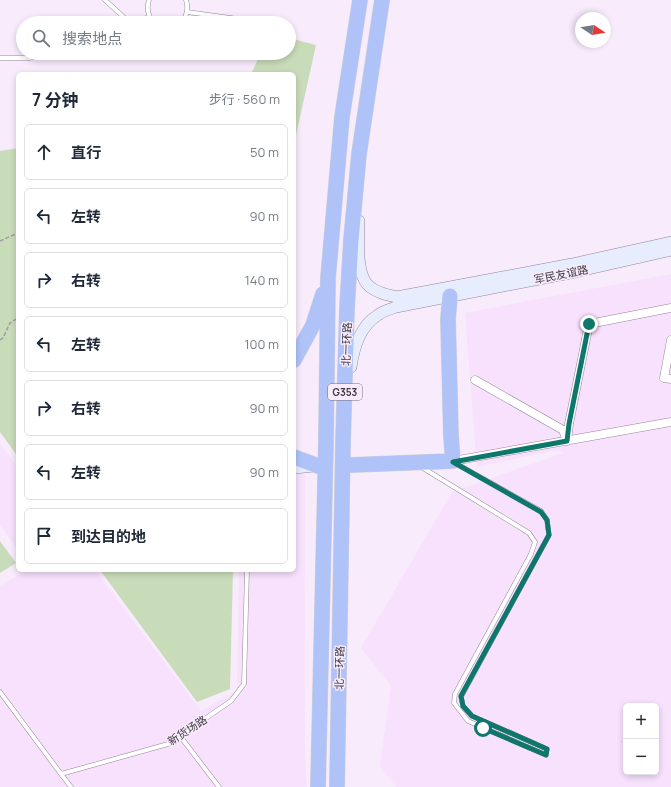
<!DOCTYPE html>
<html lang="zh">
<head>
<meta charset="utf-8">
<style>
	:root { --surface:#fff; --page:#f6f6f7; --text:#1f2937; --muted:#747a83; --line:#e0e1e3 }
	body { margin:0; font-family:Manrope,"Noto Sans SC",sans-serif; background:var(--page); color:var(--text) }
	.controls { position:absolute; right:12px; bottom:12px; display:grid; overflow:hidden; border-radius:6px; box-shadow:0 2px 6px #0003 }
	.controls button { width:36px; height:36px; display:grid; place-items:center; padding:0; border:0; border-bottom:1px solid var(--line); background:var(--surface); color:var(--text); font:20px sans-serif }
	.compass { position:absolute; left:575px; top:12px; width:36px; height:36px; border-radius:50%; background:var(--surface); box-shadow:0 2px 6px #0003; rotate:102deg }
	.stop { position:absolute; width:12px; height:12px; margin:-9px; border:3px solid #0f766e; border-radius:50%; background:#fff }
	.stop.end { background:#0f766e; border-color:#fff; box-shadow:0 1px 4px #0008 }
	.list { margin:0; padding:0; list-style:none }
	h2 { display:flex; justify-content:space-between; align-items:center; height:52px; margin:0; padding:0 16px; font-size:17px }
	h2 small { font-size:13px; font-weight:400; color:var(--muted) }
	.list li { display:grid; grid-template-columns:26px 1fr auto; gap:12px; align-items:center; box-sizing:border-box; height:56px; margin:0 8px 8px; padding:0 8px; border:1px solid var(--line); border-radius:6px }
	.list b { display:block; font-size:15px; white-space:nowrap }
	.list em { font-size:13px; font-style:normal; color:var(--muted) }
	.icon { flex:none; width:22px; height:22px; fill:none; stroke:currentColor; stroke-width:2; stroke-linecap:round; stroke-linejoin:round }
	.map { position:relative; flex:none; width:671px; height:787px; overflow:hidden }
	.search { position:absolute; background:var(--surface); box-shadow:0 2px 6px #0003; left:16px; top:16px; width:280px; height:44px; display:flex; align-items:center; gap:10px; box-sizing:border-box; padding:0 14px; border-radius:22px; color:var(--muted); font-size:15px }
	.panel { position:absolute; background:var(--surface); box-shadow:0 2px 6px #0003; left:16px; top:72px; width:280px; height:500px; border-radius:6px }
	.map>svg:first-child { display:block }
	.built { fill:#f7e1fd; fill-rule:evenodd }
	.green { fill:#c9dcba }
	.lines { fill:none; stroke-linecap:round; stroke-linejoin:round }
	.lane-casing { stroke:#958699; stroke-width:5 }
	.street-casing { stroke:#958699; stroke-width:9 }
	.secondary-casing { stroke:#958699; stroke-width:12 }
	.highway-casing { stroke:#d5d3d5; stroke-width:16 }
	.path { stroke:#a398a5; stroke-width:1.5; stroke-dasharray:4 2; stroke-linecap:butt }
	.lane { stroke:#fff; stroke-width:4 }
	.street { stroke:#fff; stroke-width:8 }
	.secondary { stroke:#e7edfd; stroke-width:11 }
	.highway { stroke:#afc3f8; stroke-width:15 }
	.route { stroke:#0f766e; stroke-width:5 }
	.labels { text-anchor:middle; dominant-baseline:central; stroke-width:3; stroke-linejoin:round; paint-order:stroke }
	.shield { fill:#f8ebfc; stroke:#776e79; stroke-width:1 }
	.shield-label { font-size:10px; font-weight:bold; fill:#403941 }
	.street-label { font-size:11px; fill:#403941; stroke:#f8ebfc }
</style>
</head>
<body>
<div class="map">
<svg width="671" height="787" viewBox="0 0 671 787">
	<rect width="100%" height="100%" fill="#f8ebfc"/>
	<path class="built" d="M671,274V520L649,507L671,520V787H396L380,765L391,686L361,648L452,492L563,453L558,450L477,467L465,313ZM626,706H656V772H626Z
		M0,444L18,468V550L0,525Z
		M294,471L305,474V758L307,787H0V586L26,570H95L201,711L237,691L239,570H294Z"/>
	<path class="green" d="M289,38L316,45L294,144V74H251L261,53H289Z
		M18,148V457L0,432V151Z
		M0,541L16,563L0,573Z
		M100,570H233L230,689L197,702Z"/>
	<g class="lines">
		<g class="lane-casing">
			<path id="lane" d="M105,0L130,23
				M149,0C146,9 148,16 154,23
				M187,12L238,19
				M131,23L149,17
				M181,23C187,16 189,9 186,0
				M0,58H30L45,53
				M423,468L529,533L535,542L531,554L455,694L454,703L468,721L546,755L547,749L472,716L463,706L461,697L549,535L547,520L541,511L455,463
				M0,692L61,774L168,744L231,701L244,684L247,570
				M180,736L219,787
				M61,774L71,787"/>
		</g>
		<g class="street-casing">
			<path id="street" d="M671,340L664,378L671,379
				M475,380L563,430L567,441L569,424L589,324L671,308
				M453,461L671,422"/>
		</g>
		<g class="secondary-casing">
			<path id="secondary" d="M359,221C359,239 355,275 370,287C378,293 387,295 397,297L572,264L671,242
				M351,367C354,347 360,326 378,315C383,311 390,309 396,307L575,272L671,250
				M294,468L314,466"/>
		</g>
		<g class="highway-casing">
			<path id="highway" d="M294,360L313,325L323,294
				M294,457L318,466
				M351,465L453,461L451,437L448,319L450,296
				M318,787L326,441L328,278L342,117L360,0
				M337,787L343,441L347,308L351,240L359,154L382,0"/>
		</g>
		<path class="path" d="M0,241L18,233
			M0,340L3,338L10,323L18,318"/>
		<use href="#lane" class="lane"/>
		<use href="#street" class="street"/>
		<use href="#secondary" class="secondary"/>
		<use href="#highway" class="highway"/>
	</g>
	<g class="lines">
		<path class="route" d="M483,728L546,755L547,749L472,716L463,706L461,696L549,535L547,520L541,512L453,462L567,441L569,424L589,324"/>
	</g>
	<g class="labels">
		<rect class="shield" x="328" y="384" width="34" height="16" rx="3"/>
		<g class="shield-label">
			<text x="345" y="392">G353</text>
		</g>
		<g class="street-label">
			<text transform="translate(561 274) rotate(-11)">军民友谊路</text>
			<text transform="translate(346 344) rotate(-88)">北一环路</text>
			<text transform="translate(339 668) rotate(-89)">北一环路</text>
			<text transform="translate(187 730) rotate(-33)">新货场路</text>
		</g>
	</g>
</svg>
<div class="controls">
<button>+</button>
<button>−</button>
</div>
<svg class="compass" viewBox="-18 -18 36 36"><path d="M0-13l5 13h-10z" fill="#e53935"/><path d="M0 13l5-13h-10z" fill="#747a83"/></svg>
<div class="stop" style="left:483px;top:728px"></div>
<div class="stop end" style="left:589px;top:324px"></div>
<div class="search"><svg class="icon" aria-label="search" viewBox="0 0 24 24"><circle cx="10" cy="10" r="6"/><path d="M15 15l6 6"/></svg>搜索地点</div>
<section class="panel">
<h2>7 分钟<small>步行 · 560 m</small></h2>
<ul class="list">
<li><svg class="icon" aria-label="ahead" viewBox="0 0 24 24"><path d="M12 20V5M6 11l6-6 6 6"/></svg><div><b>直行</b></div><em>50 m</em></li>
<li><svg class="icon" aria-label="left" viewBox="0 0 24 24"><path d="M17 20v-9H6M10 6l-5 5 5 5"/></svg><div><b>左转</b></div><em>90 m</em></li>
<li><svg class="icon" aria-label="right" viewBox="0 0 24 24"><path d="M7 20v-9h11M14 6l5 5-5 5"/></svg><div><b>右转</b></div><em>140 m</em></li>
<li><svg class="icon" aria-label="left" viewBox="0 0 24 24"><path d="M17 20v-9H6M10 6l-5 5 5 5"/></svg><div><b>左转</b></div><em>100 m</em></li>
<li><svg class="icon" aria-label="right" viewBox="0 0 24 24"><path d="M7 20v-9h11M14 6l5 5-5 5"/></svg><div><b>右转</b></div><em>90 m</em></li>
<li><svg class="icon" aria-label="left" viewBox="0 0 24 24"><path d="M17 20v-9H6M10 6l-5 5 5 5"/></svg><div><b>左转</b></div><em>90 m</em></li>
<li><svg class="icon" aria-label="arrive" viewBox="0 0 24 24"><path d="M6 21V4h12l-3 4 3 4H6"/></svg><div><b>到达目的地</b></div></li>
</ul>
</section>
</div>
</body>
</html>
